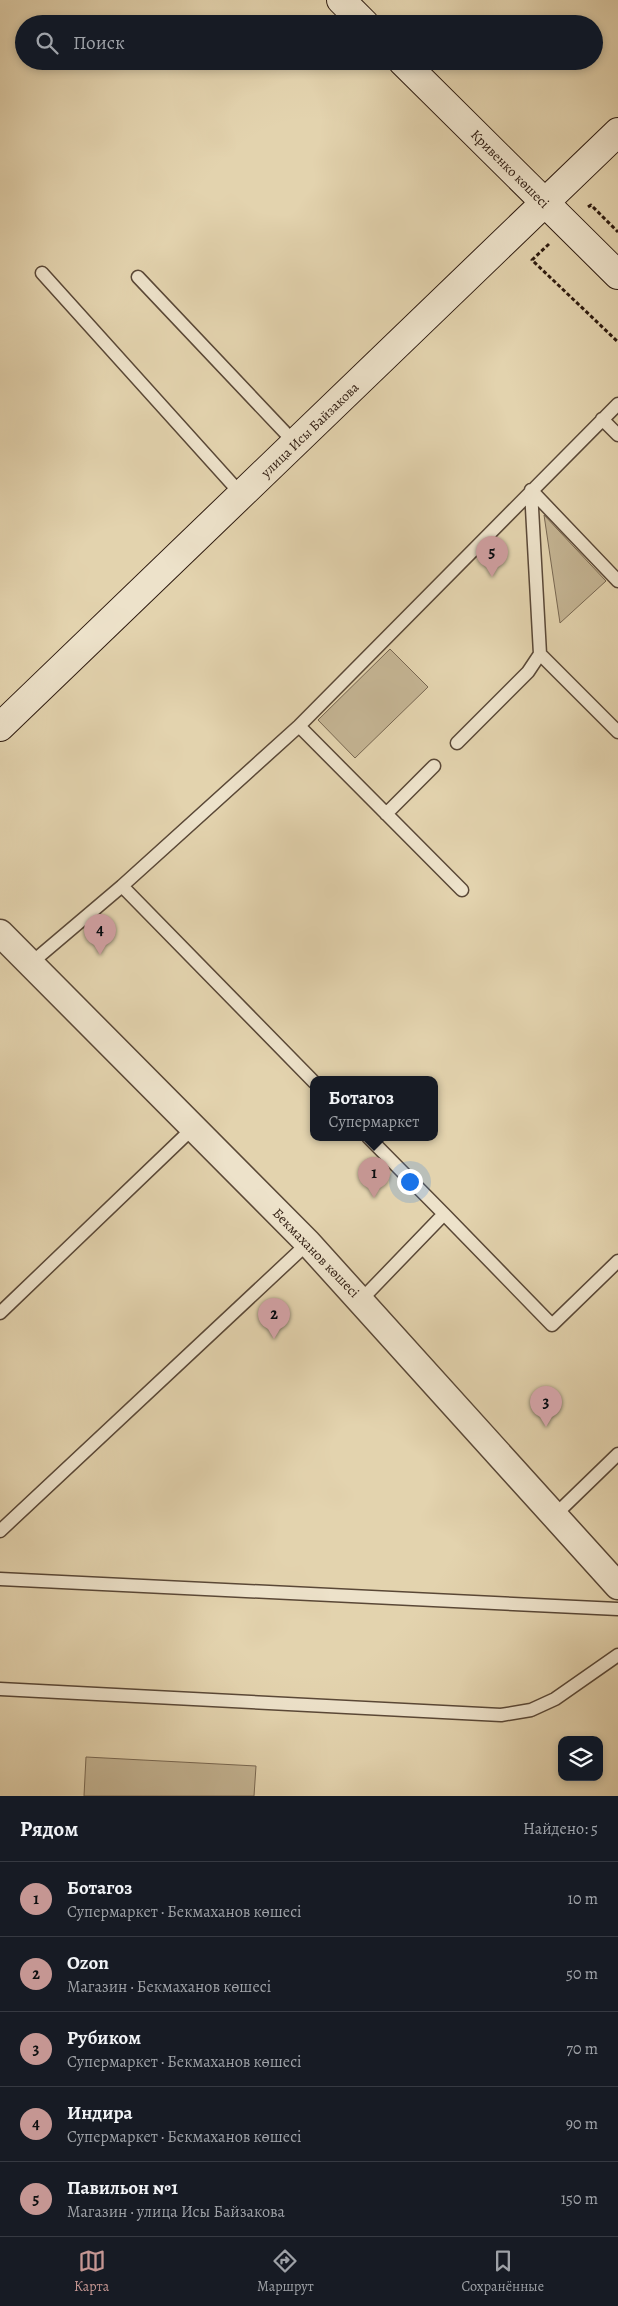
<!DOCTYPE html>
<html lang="ru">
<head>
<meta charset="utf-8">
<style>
	:root { --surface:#171b24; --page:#242831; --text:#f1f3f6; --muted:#9ea1a6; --line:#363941; --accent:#c59692 }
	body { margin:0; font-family:Alegreya,serif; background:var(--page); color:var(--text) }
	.controls { position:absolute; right:15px; bottom:15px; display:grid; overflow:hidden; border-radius:10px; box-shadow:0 2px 8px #0003 }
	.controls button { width:45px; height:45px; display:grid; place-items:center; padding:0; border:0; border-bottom:1px solid var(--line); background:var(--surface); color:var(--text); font:25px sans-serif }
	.you { position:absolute; left:409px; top:1181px; width:18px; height:18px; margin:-12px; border:4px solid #fff; border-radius:50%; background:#1a73e8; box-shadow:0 0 0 8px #1a73e833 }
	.badge { display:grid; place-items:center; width:32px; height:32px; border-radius:50%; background:var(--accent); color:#111; font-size:16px; font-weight:700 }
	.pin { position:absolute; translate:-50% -41px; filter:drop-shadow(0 1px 2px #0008) }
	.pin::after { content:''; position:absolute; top:26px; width:18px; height:15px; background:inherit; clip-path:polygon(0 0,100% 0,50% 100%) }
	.popup { position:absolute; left:310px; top:1076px; width:128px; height:65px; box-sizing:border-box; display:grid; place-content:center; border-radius:10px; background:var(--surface); filter:drop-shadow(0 1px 4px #0005); font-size:16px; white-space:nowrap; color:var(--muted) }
	.popup b { font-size:19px; color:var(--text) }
	.popup::after { content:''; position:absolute; left:50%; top:100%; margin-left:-10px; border:10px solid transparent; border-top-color:var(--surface) }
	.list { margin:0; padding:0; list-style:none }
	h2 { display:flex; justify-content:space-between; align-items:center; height:65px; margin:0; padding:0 20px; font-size:21px }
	h2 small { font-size:16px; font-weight:400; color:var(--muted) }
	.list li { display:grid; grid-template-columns:32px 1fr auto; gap:15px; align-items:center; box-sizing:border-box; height:75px; padding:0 20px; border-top:1px solid var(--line) }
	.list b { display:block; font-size:19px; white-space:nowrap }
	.list p { margin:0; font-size:16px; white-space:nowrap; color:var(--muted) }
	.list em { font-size:16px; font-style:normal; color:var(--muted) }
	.icon { flex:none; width:28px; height:28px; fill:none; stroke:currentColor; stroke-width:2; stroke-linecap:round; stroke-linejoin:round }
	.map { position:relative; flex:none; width:618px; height:1796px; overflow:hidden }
	.search { position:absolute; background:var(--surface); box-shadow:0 2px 8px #0003; left:15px; right:15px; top:15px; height:55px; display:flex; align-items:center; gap:12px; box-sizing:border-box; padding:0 18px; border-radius:28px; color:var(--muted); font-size:19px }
	.sheet { height:440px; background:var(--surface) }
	nav { display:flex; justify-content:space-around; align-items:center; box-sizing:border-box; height:70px; border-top:1px solid var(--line); background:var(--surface); font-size:14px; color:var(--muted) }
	nav a { display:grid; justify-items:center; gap:2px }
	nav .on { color:var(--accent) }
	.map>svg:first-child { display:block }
	.green { fill:#c4b493; stroke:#786751 }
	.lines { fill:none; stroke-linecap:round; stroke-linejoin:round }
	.lane-casing { stroke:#5a4837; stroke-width:15 }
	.street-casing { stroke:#5a4837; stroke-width:29 }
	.secondary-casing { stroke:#2d1a0f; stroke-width:30 }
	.path { stroke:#2d1a0f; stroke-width:3; stroke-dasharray:4 2.5; stroke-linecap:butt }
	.lane { stroke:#ede2ca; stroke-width:12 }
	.street { stroke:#ede2ca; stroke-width:26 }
	.secondary { stroke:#ede2ca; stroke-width:28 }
	.labels { text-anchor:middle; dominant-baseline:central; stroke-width:5; stroke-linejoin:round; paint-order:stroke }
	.street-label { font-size:14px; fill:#2d1a0f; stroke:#ede2ca }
</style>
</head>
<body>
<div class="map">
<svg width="618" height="1796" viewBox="0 0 618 1796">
	<rect width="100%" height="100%" fill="#e3d3ae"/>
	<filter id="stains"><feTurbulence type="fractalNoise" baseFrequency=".004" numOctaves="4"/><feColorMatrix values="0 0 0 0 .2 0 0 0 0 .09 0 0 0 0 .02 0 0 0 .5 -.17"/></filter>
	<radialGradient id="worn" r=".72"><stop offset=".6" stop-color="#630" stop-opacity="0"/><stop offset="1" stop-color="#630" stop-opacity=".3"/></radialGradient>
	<path class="green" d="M544,515L606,581L560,623Z
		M390,649L428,687L355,758L318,720Z
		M86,1757L256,1766L254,1796H84Z"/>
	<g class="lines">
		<g class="lane-casing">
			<path id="lane" d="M42,273L242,495
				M138,277L295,443
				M602,419L618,435
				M531,490L618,581
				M540,654L618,732
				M299,726L462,890
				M457,743L528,672L540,654L531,490
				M386,814L434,766
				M122,886L314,1082
				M30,964L122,886L299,726L618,404
				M444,1214L552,1325L618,1261
				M361,1300L444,1214L368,1137
				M0,1313L193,1128
				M554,1516L618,1454
				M0,1531L308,1243
				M0,1579L618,1609
				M0,1689L501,1715L531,1710L555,1699L618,1655"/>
		</g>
		<g class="street-casing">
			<path id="street" d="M0,933L308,1243L618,1586"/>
		</g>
		<g class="secondary-casing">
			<path id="secondary" d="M341,0L365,24
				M402,61L618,275
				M0,727L618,132"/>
		</g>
		<path class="path" d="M588,207L591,205L618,232
			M549,244L532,260L618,342"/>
		<use href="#lane" class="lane"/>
		<use href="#street" class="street"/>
		<use href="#secondary" class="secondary"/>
	</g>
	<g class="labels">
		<g class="street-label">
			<text transform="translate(510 169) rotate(45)">Кривенко көшесі</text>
			<text transform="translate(310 430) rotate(-44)">улица Исы Байзакова</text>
			<text transform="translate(316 1253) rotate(46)">Бекмаханов көшесі</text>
		</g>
	</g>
	<rect width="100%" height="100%" filter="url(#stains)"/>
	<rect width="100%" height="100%" fill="url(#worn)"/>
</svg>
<div class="controls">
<button><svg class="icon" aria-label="layers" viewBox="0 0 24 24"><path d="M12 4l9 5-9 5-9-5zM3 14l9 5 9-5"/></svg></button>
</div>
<div class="you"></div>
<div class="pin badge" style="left:374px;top:1198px">1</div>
<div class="popup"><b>Ботагоз</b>Супермаркет</div>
<div class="pin badge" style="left:274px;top:1339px">2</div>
<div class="pin badge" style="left:546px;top:1427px">3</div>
<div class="pin badge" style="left:100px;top:955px">4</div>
<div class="pin badge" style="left:492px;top:577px">5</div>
<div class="search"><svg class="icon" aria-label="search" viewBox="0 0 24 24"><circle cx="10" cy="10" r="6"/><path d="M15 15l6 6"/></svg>Поиск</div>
</div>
<section class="sheet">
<h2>Рядом<small>Найдено: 5</small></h2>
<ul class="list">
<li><span class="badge">1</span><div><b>Ботагоз</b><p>Супермаркет · Бекмаханов көшесі</p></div><em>10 m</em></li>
<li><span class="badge">2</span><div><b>Ozon</b><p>Магазин · Бекмаханов көшесі</p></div><em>50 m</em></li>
<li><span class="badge">3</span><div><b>Рубиком</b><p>Супермаркет · Бекмаханов көшесі</p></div><em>70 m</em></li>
<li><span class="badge">4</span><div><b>Индира</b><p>Супермаркет · Бекмаханов көшесі</p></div><em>90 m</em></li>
<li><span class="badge">5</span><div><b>Павильон №1</b><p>Магазин · улица Исы Байзакова</p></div><em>150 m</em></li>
</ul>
</section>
<nav>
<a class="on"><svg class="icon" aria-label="map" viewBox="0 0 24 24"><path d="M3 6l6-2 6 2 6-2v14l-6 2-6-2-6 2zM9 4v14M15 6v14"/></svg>Карта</a>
<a><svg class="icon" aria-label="directions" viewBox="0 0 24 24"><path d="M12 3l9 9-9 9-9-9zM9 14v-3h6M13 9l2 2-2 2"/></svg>Маршрут</a>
<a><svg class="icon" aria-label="saved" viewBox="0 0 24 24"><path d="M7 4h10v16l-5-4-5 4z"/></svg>Сохранённые</a>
</nav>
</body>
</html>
